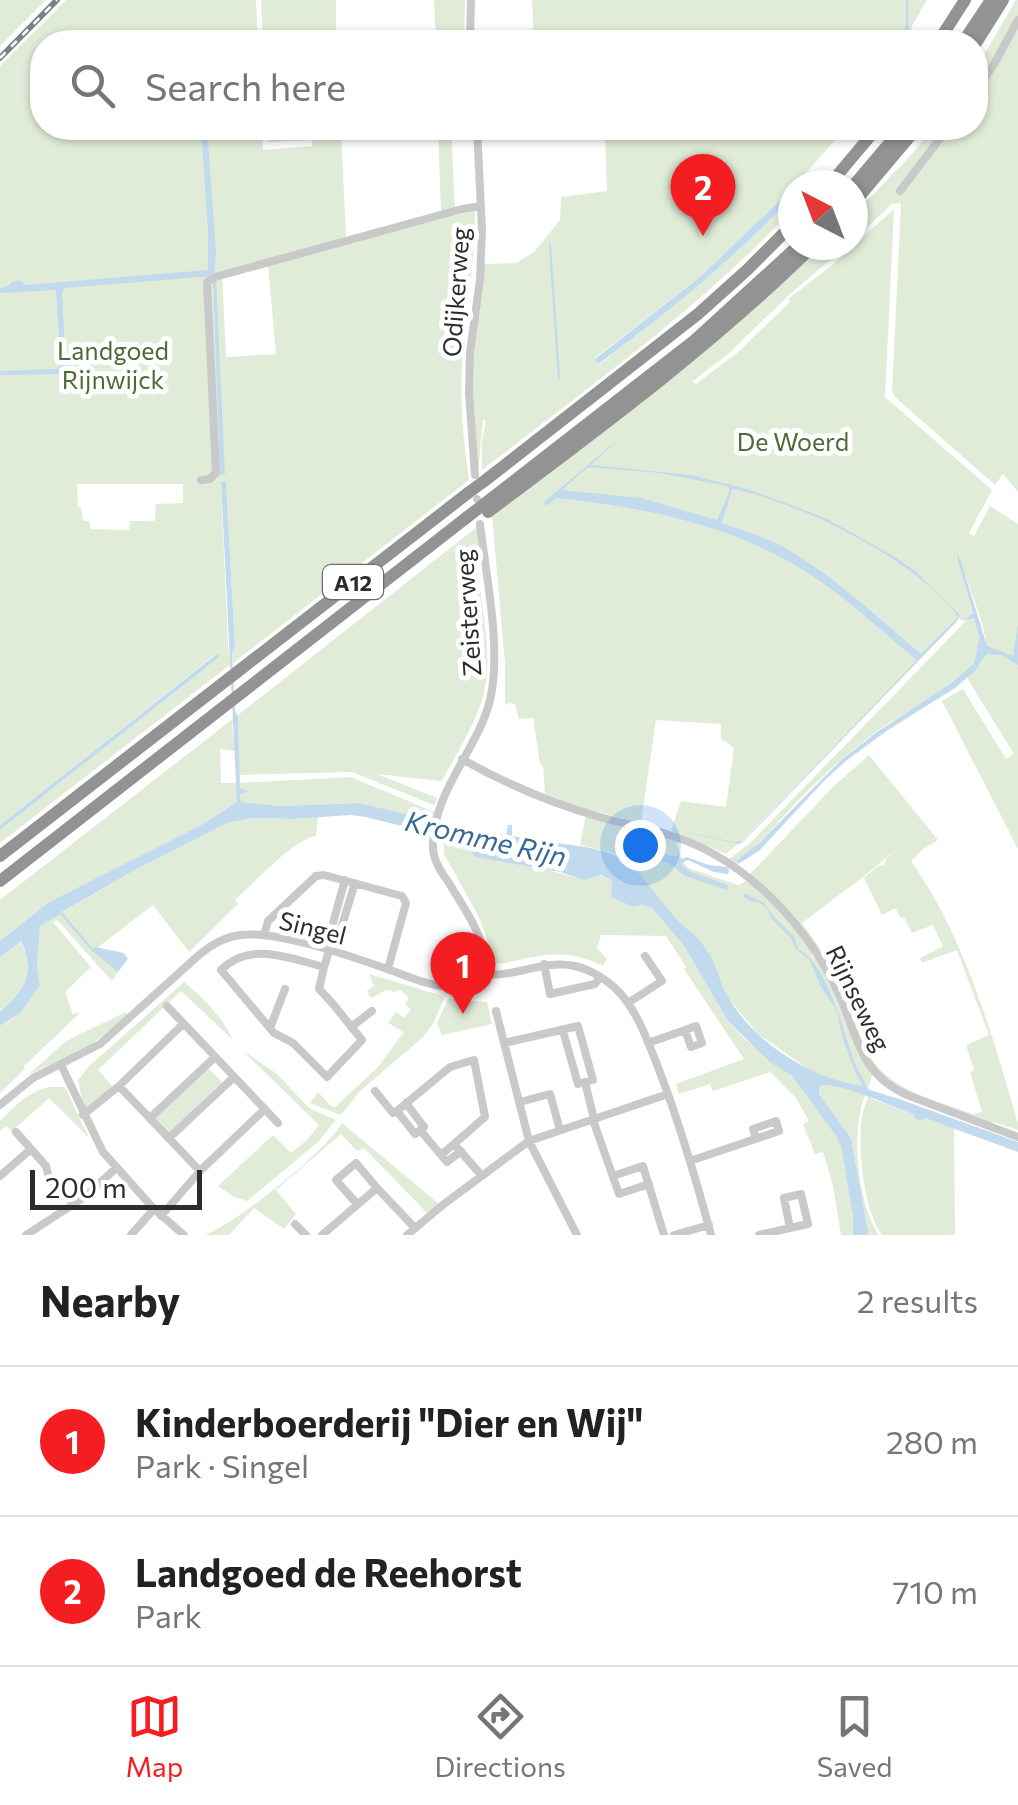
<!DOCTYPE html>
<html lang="en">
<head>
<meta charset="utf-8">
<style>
	:root { --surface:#fff; --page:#f6f6f6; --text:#222; --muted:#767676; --line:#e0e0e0; --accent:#f41d22 }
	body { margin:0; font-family:Commissioner,sans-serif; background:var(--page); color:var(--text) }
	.compass { position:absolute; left:778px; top:170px; width:90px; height:90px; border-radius:50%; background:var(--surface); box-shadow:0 2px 8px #0004; rotate:318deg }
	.scale { position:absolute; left:30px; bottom:25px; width:172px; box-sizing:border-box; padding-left:10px; border:5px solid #2c2c2c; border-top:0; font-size:28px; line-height:35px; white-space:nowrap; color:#2c2c2c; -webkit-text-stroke:8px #fff; paint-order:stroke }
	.you { position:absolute; left:640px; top:845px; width:35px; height:35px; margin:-25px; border:8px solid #fff; border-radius:50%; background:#1a73e8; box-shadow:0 0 0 15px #1a73e833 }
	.badge { display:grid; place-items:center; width:65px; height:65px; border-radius:50%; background:var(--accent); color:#fff; font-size:32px; font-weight:700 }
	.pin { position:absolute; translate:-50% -82px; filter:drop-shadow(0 2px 5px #0008) }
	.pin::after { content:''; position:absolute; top:52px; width:35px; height:30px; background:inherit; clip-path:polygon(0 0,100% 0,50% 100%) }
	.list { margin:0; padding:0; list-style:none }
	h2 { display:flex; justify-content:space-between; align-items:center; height:130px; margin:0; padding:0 40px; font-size:42px }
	h2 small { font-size:32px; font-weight:400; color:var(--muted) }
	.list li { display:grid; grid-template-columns:65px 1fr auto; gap:30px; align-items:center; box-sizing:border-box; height:150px; padding:0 40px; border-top:2px solid var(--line) }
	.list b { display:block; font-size:38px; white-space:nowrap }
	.list p { margin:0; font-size:32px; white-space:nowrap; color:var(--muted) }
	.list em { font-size:32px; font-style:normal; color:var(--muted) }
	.icon { flex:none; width:55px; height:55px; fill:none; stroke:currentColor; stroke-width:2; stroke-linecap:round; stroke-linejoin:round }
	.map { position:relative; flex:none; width:1018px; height:1235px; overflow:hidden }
	.search { position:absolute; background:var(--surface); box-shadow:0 2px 8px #0004; left:30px; right:30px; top:30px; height:110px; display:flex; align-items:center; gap:25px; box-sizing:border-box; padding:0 35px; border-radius:40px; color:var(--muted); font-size:38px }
	.sheet { height:430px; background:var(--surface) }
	nav { display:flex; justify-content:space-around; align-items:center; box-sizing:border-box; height:140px; border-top:2px solid var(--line); background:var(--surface); font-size:28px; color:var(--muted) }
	nav a { display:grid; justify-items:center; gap:5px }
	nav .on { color:var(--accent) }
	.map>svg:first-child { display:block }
	.green { fill:#e1ecd8; fill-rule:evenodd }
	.water { fill:#c2daee; fill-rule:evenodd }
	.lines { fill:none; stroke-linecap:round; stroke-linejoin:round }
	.stream { stroke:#c2daee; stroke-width:2.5 }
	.minor { stroke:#c9c9c9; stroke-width:8 }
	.highway { stroke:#939393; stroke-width:12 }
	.rail-casing { stroke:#818181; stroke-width:6 }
	.rail { stroke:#fff; stroke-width:2.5; stroke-dasharray:8; stroke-linecap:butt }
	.highway-bridge { stroke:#939393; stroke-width:12 }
	.labels { text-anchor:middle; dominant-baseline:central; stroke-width:10; stroke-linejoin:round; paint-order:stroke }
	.shield { fill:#fff; stroke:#6b6b6b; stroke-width:2.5 }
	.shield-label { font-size:22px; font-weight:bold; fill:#2c2c2c }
	.street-label { font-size:25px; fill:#2c2c2c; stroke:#fff }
	.park-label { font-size:25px; fill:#4c6b36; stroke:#fff }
	.water-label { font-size:28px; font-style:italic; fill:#346a94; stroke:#fff }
</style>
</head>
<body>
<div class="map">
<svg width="1018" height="1235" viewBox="0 0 1018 1235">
	<rect width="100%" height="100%" fill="#fff"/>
	<path class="green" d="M0,0H46L0,46Z
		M66,0H256L258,42H42V128H261L263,150L312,146V140L268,142V128H341L346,238L222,273L226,357L276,354L268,265L456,214L475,211C475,260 467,306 463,353C459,395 463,438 469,480L233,663L232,651L235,647L226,485L221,484L228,647L231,664L0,843V830L219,656L217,653L0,825V66ZM77,484H183V503L156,504L155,521H130L129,530L90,529V522L83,520L81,508L78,507Z
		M261,0H336V42H263Z
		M434,0H465L464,42H436Z
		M532,0H927L912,26L908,42H534Z
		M1016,0H1018V492L1003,474L995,485L896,398L892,392L901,203L892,204L853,240V215L911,155L933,128H976V69Z
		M438,128H451L455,208L441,212Z
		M540,128H846L785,196L700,277L595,358L599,364C668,312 734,258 793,196V209C700,308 589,387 482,470V440L486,421L483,420L478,473L472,420L474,342L483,264L516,263L534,252L560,220L561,197L607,191L605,135L540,139Z
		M894,209L885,397L992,490L969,533L974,536L990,506L1018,524V622L1013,656L1018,664V849L942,701L963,689L1006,759L1014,754L967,678C976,669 986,657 986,644C986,627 966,579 960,560V552L958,562L973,614L964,621L959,619L743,840L726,854L671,831L681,801L726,807L734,748L721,738V724L656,720L641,823L586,809L545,794L543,766L540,764L533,718L519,719L515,705L510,703L505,705V664L492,515L762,300L822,245H848L790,294L728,354L692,382L696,384L737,353L790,302L788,299L830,267Z
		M477,527L480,554L476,557C480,596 491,644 486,682C481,717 458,750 442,781L377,774L437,798L434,805L352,772L239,775L238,715Z
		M973,617C978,629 982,649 974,662C960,684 897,716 873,734C844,756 817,780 792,807C774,826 759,846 736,861L738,867L729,859L749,844L965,622Z
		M234,718L232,725L235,751L220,749L221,783H237V802L201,825L49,902L0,941V900Z
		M869,755L938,840L924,848L911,861C966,940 991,1031 1018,1123V1130L993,1122L989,1125L897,1088L871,1065L840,991L843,987C852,1009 857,1033 868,1053C889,1091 935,1100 973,1114L982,1112L970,1072L974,1070L966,1045L989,1035L957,950L922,963L920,958L943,946L933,925L912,933L904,917L901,918L895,908L882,915L864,878L878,866L884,865L886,859L898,848L863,877L802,923L821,950L819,952L749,875L834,786Z
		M351,777L434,812L433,822L359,803L280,806L241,802L240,794L246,790H241L239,783Z
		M586,815L617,825L675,839L683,862L688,868L738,885L748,880L781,912L813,953L812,956L814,959L816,958L834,988L865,1065L872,1075L868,1090L863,1086L837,1081L810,1070L758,1034L729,999L707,949L681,923L628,862L680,859L677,854L675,856L653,853L626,860L609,852L580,845Z
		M318,817L316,836C294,839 254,883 235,900L238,904L189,952L153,905L93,951L118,972L112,981L57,920L53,922L91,967L65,992L73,1014L81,1012L24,1066L25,1069L0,1093V1026L12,1019L40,986L37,966L40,926L60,913L88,946L61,913L135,870L227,823L253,818L293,819Z
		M444,837L461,840L466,849L574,877C588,880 600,871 612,880L611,897L633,907L643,905L653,909L684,946L728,1021L746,1040L792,1076L836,1136L841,1146L853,1218V1235H841L833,1186L823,1152L815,1154L803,1124L809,1121L796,1098L770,1072L713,1091L710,1084L679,1094L676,1084L744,1059L684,969L686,967L666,936L601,935L597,948L607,959L603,966C565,947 540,955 501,964L496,963L479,917L444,854Z
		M20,940C36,974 24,989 0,1012V957Z
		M369,974L443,996L444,999L433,1024L422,1038L359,1092L341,1115L310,1103L318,1092L331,1106L335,1107L377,1068L404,1032L388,1023L396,1012L404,1018L411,1010L405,1004L409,998L401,990L394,992L386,990L371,998L367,991L374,986Z
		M184,982C205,1000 221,1015 233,1040L181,991L98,1070L113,1087L84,1110L78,1080L88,1067Z
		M448,999L487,1002L492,1024L442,1035L437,1023Z
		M126,1012L128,1015L88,1047L28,1075L66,1041Z
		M242,1050L277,1074L309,1108L336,1120L318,1142L247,1201L234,1197L218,1186L273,1135L291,1153L307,1140L319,1125Z
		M208,1068L222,1082L168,1134L154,1120Z
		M825,1084L866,1093C850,1129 857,1203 879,1235H868L851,1138L819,1094V1087Z
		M50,1087H65L89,1138L49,1098L12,1131L6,1126L0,1131V1121C15,1106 28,1091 50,1087Z
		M869,1095L872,1099L913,1114L914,1118L919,1121L924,1118L954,1128L955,1235H882C864,1210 859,1157 861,1126C861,1115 865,1105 869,1095Z
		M342,1123L439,1204L427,1213L364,1148L357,1151L341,1134L276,1190L296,1214L284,1229L254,1208L229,1235H205C236,1223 326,1152 342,1123Z"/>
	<path class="water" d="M201,128H207L216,252L214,276L64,288L62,294L66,366L58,374L0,375V371L57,369L61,364L56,290L0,293V288L7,287L12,282L21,281L26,285L208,270V232Z
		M793,188V196C733,259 668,313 598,364L595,359L700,277Z
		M216,279L225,474L220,475L213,280Z
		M621,437L591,465L691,475L747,489L794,506L829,520L895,557L915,571L960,615L956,622L744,841L739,844L654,825L734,842L743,841L917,660C881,631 847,598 808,573C734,525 643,507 557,498L546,506L544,502ZM588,467L660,473L727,486L730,490L717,520L641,498L562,490ZM732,489C797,500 922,563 958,617L921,654C876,616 832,574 780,545C762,536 741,530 722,523Z
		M221,481L226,482L235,647L232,652L235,711L238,716L240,788L248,791L240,794L241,802L280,806L359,803L485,833L506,835L508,825H512V836C550,845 590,842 626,860L653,853L675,856L678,854L681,859L687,857L709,865L727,867L729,869L728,874L714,872L688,860L680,864L691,872L728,885L727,890L685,876L669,863L658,861L629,862C647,881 662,903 680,922C689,931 700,939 707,950C717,965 720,984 730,1000C757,1045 813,1079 863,1086L856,1074L842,1037L837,1011L820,985L809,959L796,949L791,938L771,918L767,908L759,902L750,901L744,897V893L764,903L774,917L794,936L798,949C826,961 844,1032 854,1061C858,1071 865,1080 867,1089L899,1099L1018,1142V1152L925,1118L919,1121L914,1118L913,1114C888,1105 844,1084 822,1085L819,1088V1094L851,1138L868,1232V1235H853V1218L841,1146L836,1136L792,1076L770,1062L728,1021L684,946L653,909L643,905L633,907L611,897L612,880L601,875L584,880L560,872L476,857L460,840L365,817L351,815L293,819L253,818L227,823L135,870L62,912L93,949L95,947L124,953L128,959L118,972L92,951L60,914L40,926L37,966L40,986L20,1013L0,1026V1012C24,989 36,975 21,941L0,957V941L49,902L201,825L237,802Z
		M958,552L987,646L1013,656L1018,622V665L1001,655L986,654L976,670L955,688L888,730L847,760L824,781L759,851L738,864L736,861L759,843L841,760L877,732L953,682L973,664L976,656L979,637L974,618L964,621L973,613L958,562Z
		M218,653L219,657L0,830V825Z"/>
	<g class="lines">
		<path class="stream" d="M907,0V41
			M550,245L559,378"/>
		<path class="minor" d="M470,42L471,0
			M976,90L993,66L1018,20
			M900,191L948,128
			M475,475L469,393L470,352L480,280L482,230L477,128
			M201,480L210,479L216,473L207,282L215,277L462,209L481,206
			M477,499L478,500
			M480,524C486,576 502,650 490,700C478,750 431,793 433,849C434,862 442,873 449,883C464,909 490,942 484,974
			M462,759C504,783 549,802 596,816C620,823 645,827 669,835C703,845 735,865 761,888C792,916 821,954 838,992C858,1035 858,1073 907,1095L1018,1137
			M345,880L331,930L335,933L340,932L355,883
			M264,935L268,921L316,876L324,875L402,896L406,903L388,969
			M544,964L550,994L595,984L600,977
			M324,967L319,989L333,1004L362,1040L327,1077L293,1043L274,1033L221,970C250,941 289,958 324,967L329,951
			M628,1003L662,981L645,956
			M167,1006L278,1123
			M496,1011L529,1141L577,1235
			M351,1027L372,1011
			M270,1028L285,989
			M504,1043L578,1026L593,1080L578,1084L563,1031
			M648,1043L685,1030L691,1047L702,1043L696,1026L685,1030
			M61,1065L103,1152L154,1209L184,1235
			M585,1082L594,1119
			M119,1086L200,1171
			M375,1091L393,1113L397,1111L415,1134L424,1127L406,1103
			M520,1102L550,1094L560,1130
			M0,1105L33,1078L100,1044L199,955C211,945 224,937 240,935C278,930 353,957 390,970C407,976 424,984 442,986C456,987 475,986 484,974C515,978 543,959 575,966C591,970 608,980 620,993C638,1013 648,1042 658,1067C679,1122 696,1179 711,1235
			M397,1111L450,1067L474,1060L485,1117L454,1144
			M83,1115L119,1086L183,1024
			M150,1118L215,1057
			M593,1120L619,1194L649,1184
			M420,1130L447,1162L461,1151
			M16,1132L31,1149
			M169,1138L234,1077
			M441,1155L454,1144L482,1176
			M690,1161L779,1131L776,1121L753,1129L756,1138
			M0,1176L31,1149L46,1166L49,1178L74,1204
			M613,1176L643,1166L664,1235
			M357,1204L336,1180L356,1163L377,1188
			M161,1216L200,1171L265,1109
			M295,1224L306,1235
			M26,1235L86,1196L116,1168
			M131,1235L154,1209
			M322,1235L377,1188L415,1228
			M407,1235L444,1204L529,1141L668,1094
			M674,1235L709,1225
			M759,1235L808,1224L801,1194L784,1198L790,1228"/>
		<path class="highway" d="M938,42L965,0
			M963,42L991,0
			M976,43L1003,0
			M829,185L877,128
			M853,186L902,128
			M853,204L917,128
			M487,479L698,314L747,270L793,224
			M492,498L695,340L799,245
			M488,512C600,428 714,344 814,245
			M0,856L468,493
			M0,881L466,518"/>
		<g class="rail-casing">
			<path id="rail" d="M0,58L57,0"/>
		</g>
		<use href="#rail" class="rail"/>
		<path class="highway-bridge" d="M468,493L487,479
			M466,518L492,498"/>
	</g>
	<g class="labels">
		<rect class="shield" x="323" y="565" width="60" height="34" rx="8"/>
		<g class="shield-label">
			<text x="353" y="582">A12</text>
		</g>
		<g class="street-label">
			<text transform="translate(455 292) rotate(-86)">Odijkerweg</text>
			<text transform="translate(467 613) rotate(-94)">Zeisterweg</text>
			<text transform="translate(313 927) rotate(14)">Singel</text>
			<text transform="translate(859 998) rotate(64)">Rijnseweg</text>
		</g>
		<g class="park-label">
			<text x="113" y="350">Landgoed<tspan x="113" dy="29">Rijnwijck</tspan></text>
			<text x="793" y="441">De Woerd</text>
		</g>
		<g class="water-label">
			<text transform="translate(486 838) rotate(13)">Kromme Rijn</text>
		</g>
	</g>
</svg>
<svg class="compass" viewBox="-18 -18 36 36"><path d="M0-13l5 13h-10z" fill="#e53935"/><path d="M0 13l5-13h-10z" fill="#767676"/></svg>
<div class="scale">200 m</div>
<div class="you"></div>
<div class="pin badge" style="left:463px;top:1014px">1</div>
<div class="pin badge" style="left:703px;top:236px">2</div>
<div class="search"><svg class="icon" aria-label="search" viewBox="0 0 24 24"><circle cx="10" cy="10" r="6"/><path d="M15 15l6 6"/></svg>Search here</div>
</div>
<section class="sheet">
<h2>Nearby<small>2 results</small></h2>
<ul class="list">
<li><span class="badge">1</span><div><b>Kinderboerderij &quot;Dier en Wij&quot;</b><p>Park · Singel</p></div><em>280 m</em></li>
<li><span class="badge">2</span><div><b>Landgoed de Reehorst</b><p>Park</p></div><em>710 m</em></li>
</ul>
</section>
<nav>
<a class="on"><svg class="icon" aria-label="map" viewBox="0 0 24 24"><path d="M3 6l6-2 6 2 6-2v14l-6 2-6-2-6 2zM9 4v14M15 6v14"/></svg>Map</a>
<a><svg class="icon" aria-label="directions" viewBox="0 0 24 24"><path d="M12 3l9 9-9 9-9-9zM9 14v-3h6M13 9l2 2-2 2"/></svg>Directions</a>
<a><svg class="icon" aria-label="saved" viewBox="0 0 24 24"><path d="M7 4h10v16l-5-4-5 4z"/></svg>Saved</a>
</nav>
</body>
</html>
